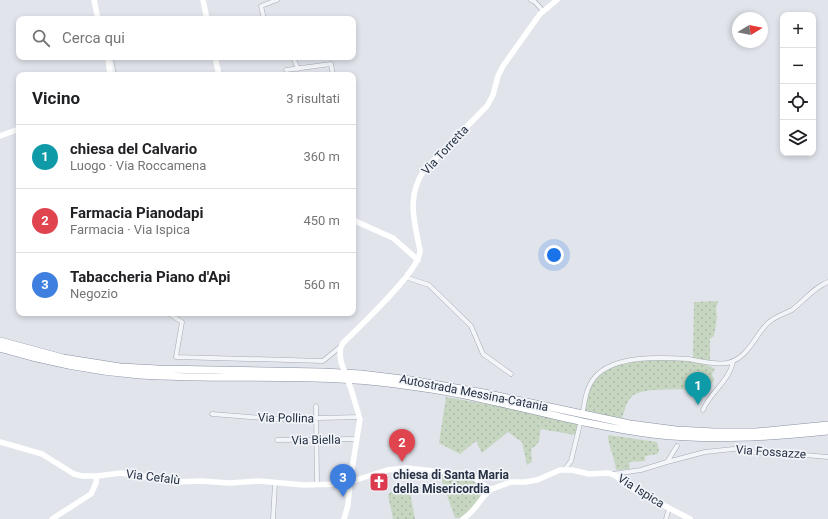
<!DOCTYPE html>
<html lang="it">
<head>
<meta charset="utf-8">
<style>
	:root { --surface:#fff; --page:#f2f2f2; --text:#202124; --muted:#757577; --line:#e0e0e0; --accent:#db3a4f }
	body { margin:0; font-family:Roboto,sans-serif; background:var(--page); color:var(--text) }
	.controls { position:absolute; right:12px; top:12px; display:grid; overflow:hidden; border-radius:8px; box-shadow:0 2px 6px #0003 }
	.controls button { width:36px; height:36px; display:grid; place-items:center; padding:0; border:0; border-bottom:1px solid var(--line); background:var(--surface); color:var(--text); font:20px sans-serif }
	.compass { position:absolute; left:732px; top:12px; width:36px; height:36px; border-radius:50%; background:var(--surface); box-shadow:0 2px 6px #0003; rotate:80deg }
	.you { position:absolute; left:554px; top:255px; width:14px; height:14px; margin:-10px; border:3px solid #fff; border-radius:50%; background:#1a73e8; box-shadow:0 0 0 6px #1a73e833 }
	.badge { display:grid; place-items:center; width:26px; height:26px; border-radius:50%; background:var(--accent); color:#fff; font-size:13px; font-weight:700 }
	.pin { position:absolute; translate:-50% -33px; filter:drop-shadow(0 1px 2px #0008) }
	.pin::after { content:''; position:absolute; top:21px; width:14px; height:12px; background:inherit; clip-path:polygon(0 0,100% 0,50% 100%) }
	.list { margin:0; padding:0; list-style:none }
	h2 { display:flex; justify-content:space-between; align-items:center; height:52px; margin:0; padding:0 16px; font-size:17px }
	h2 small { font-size:13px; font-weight:400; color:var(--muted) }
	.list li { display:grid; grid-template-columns:26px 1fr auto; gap:12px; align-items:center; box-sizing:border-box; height:64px; padding:0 16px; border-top:1px solid var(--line) }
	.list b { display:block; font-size:15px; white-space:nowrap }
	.list p { margin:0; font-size:13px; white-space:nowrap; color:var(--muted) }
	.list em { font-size:13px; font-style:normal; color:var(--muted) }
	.icon { flex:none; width:22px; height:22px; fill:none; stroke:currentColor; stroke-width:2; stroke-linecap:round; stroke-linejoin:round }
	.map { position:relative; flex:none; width:828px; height:519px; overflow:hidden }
	.search { position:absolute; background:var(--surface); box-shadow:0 2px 6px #0003; left:16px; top:16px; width:340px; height:44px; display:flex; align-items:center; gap:10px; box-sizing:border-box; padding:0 14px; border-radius:8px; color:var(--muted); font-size:15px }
	.panel { position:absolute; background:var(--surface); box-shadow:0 2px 6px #0003; left:16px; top:72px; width:340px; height:244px; border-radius:8px }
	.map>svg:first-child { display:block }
	.grass { fill:url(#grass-dots) }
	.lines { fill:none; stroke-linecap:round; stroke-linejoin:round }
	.street-casing { stroke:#a5abb6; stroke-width:5 }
	.highway-casing { stroke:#8791a3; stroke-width:8 }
	.street { stroke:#f4f5f9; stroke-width:4 }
	.secondary { stroke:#fff; stroke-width:5.5 }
	.highway { stroke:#fff; stroke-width:7 }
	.secondary-bridge { stroke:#fff; stroke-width:5.5 }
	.labels { text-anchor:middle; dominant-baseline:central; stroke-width:3.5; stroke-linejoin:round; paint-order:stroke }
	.street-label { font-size:12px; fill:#273144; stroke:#f1f4f8 }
	.poi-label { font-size:12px; font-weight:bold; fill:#273144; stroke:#f1f4f8; text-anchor:start }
</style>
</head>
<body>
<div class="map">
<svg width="828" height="519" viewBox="0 0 828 519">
	<defs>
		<pattern id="grass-dots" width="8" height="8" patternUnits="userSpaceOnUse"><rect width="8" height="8" fill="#c6d6c1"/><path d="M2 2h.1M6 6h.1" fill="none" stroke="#aab8a7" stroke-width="1.8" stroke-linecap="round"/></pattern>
	</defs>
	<rect width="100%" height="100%" fill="#e1e4eb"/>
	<path class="grass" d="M718,301L716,309L717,317L714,336L710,339V360L693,359L694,302Z
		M657,360C674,360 701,360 715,369L712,374L714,380L710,386L703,384L698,390C685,389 646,388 635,394C627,398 625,410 622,418L608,416L585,410C587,400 589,389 594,381C607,361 636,362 657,360Z
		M446,397L532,412L578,423L575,435L541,429C538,440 542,442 531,449L532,462L527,465L522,442L508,432L482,453L476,441L460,454L439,443Z
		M608,435L657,442L659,451L657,454L645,456V461L629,462L630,469L616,470C615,457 608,447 608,435Z
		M439,472L468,477L481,486C483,502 471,509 461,518H455Z
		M409,487L415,519H393L388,495L393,490Z"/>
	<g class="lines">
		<g class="street-casing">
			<path id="street" d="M531,0L535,2L543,11
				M264,19L261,6L277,0
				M293,57L298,69
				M108,58L111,59L114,75
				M286,70L331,64L333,75
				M405,277L429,285L471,326L483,354L511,374
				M168,313L182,322L176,357L323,361L340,347
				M316,406L317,485
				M703,410C710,392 730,381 733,361
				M583,411C585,399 587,386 595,377C614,355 661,357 688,359C700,361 715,365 727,363C748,359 755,335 768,323C774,317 784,314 792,310C804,301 814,287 828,282
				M212,414L277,419L360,417
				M277,440L356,439
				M667,462L705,452L743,448L756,453L769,452L828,457
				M565,469L571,461L580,424
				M613,474L641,470L667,462L677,446
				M273,519L275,483
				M666,519L669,508"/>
		</g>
		<g class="highway-casing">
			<path id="highway" d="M0,341L63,358L120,367L158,369L322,372L361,374L410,380L484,393L630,424L676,430L714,432H756L828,425
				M0,348C46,362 92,371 140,375C220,380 300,374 379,382C414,386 449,391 483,399C539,411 595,427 652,434C711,441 769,437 828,431"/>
		</g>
		<use href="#street" class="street"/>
		<path class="secondary" d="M94,0L98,19
			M203,0L207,19
			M108,57L110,75
			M215,57L219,75
			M0,136L19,129
			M353,218L355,221L393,238L418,260
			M341,362C340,354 339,349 343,343C358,328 422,269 420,250C414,221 406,195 425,169L487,106L493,95L498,76L503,66L540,14L557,0
			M0,442L42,454L74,474L82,476H97L121,473L176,482L201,481L229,483L259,481L304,485L344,484L387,470L406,468L463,474L473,477L486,487L492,489L511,482H525L537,480L560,470H572L589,474L609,473L616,476L627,486L690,519
			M52,519L91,494L96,483L97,476
			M344,519L348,505L350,482L360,419L351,389
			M463,519C477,510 480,497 492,489"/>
		<use href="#highway" class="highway"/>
		<path class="secondary-bridge" d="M341,362L351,389"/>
	</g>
	<defs>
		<g id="church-square" transform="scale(1)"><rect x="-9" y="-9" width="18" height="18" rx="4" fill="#db3a4f" stroke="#f1f4f8"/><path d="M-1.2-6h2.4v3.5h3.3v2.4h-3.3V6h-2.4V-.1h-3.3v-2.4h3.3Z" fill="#fff"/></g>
	</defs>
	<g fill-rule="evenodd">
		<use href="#church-square" x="379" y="482"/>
	</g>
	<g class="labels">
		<g class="street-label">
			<text transform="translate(445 150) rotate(-47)">Via Torretta</text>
			<text transform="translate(474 393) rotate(11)">Autostrada Messina-Catania</text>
			<text transform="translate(286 418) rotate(1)">Via Pollina</text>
			<text transform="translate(316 440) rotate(-1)">Via Biella</text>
			<text transform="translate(771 452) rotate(4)">Via Fossazze</text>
			<text transform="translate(153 477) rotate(7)">Via Cefalù</text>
			<text transform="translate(641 491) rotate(32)">Via Ispica</text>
		</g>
		<g class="poi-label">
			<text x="393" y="475">chiesa di Santa Maria<tspan x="393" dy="14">della Misericordia</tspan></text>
		</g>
	</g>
</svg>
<div class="controls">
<button>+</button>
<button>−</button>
<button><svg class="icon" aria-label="locate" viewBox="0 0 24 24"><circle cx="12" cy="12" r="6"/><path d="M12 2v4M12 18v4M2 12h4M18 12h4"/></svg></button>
<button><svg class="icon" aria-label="layers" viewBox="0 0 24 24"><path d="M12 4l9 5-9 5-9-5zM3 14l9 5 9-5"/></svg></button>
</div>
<svg class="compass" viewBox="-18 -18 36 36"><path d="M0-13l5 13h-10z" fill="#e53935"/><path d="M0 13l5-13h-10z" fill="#757577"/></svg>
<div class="you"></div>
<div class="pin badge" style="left:698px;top:405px;background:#0f9aa8">1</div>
<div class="pin badge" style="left:402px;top:462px;background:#e0444e">2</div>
<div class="pin badge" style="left:343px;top:497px;background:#3f7fe0">3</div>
<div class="search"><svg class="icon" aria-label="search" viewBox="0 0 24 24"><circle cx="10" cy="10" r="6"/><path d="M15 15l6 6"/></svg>Cerca qui</div>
<section class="panel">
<h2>Vicino<small>3 risultati</small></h2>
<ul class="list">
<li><span class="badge" style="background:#0f9aa8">1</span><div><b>chiesa del Calvario</b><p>Luogo · Via Roccamena</p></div><em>360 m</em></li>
<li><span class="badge" style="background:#e0444e">2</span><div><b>Farmacia Pianodapi</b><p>Farmacia · Via Ispica</p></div><em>450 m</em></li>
<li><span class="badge" style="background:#3f7fe0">3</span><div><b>Tabaccheria Piano d'Api</b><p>Negozio</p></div><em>560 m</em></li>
</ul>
</section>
</div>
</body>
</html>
